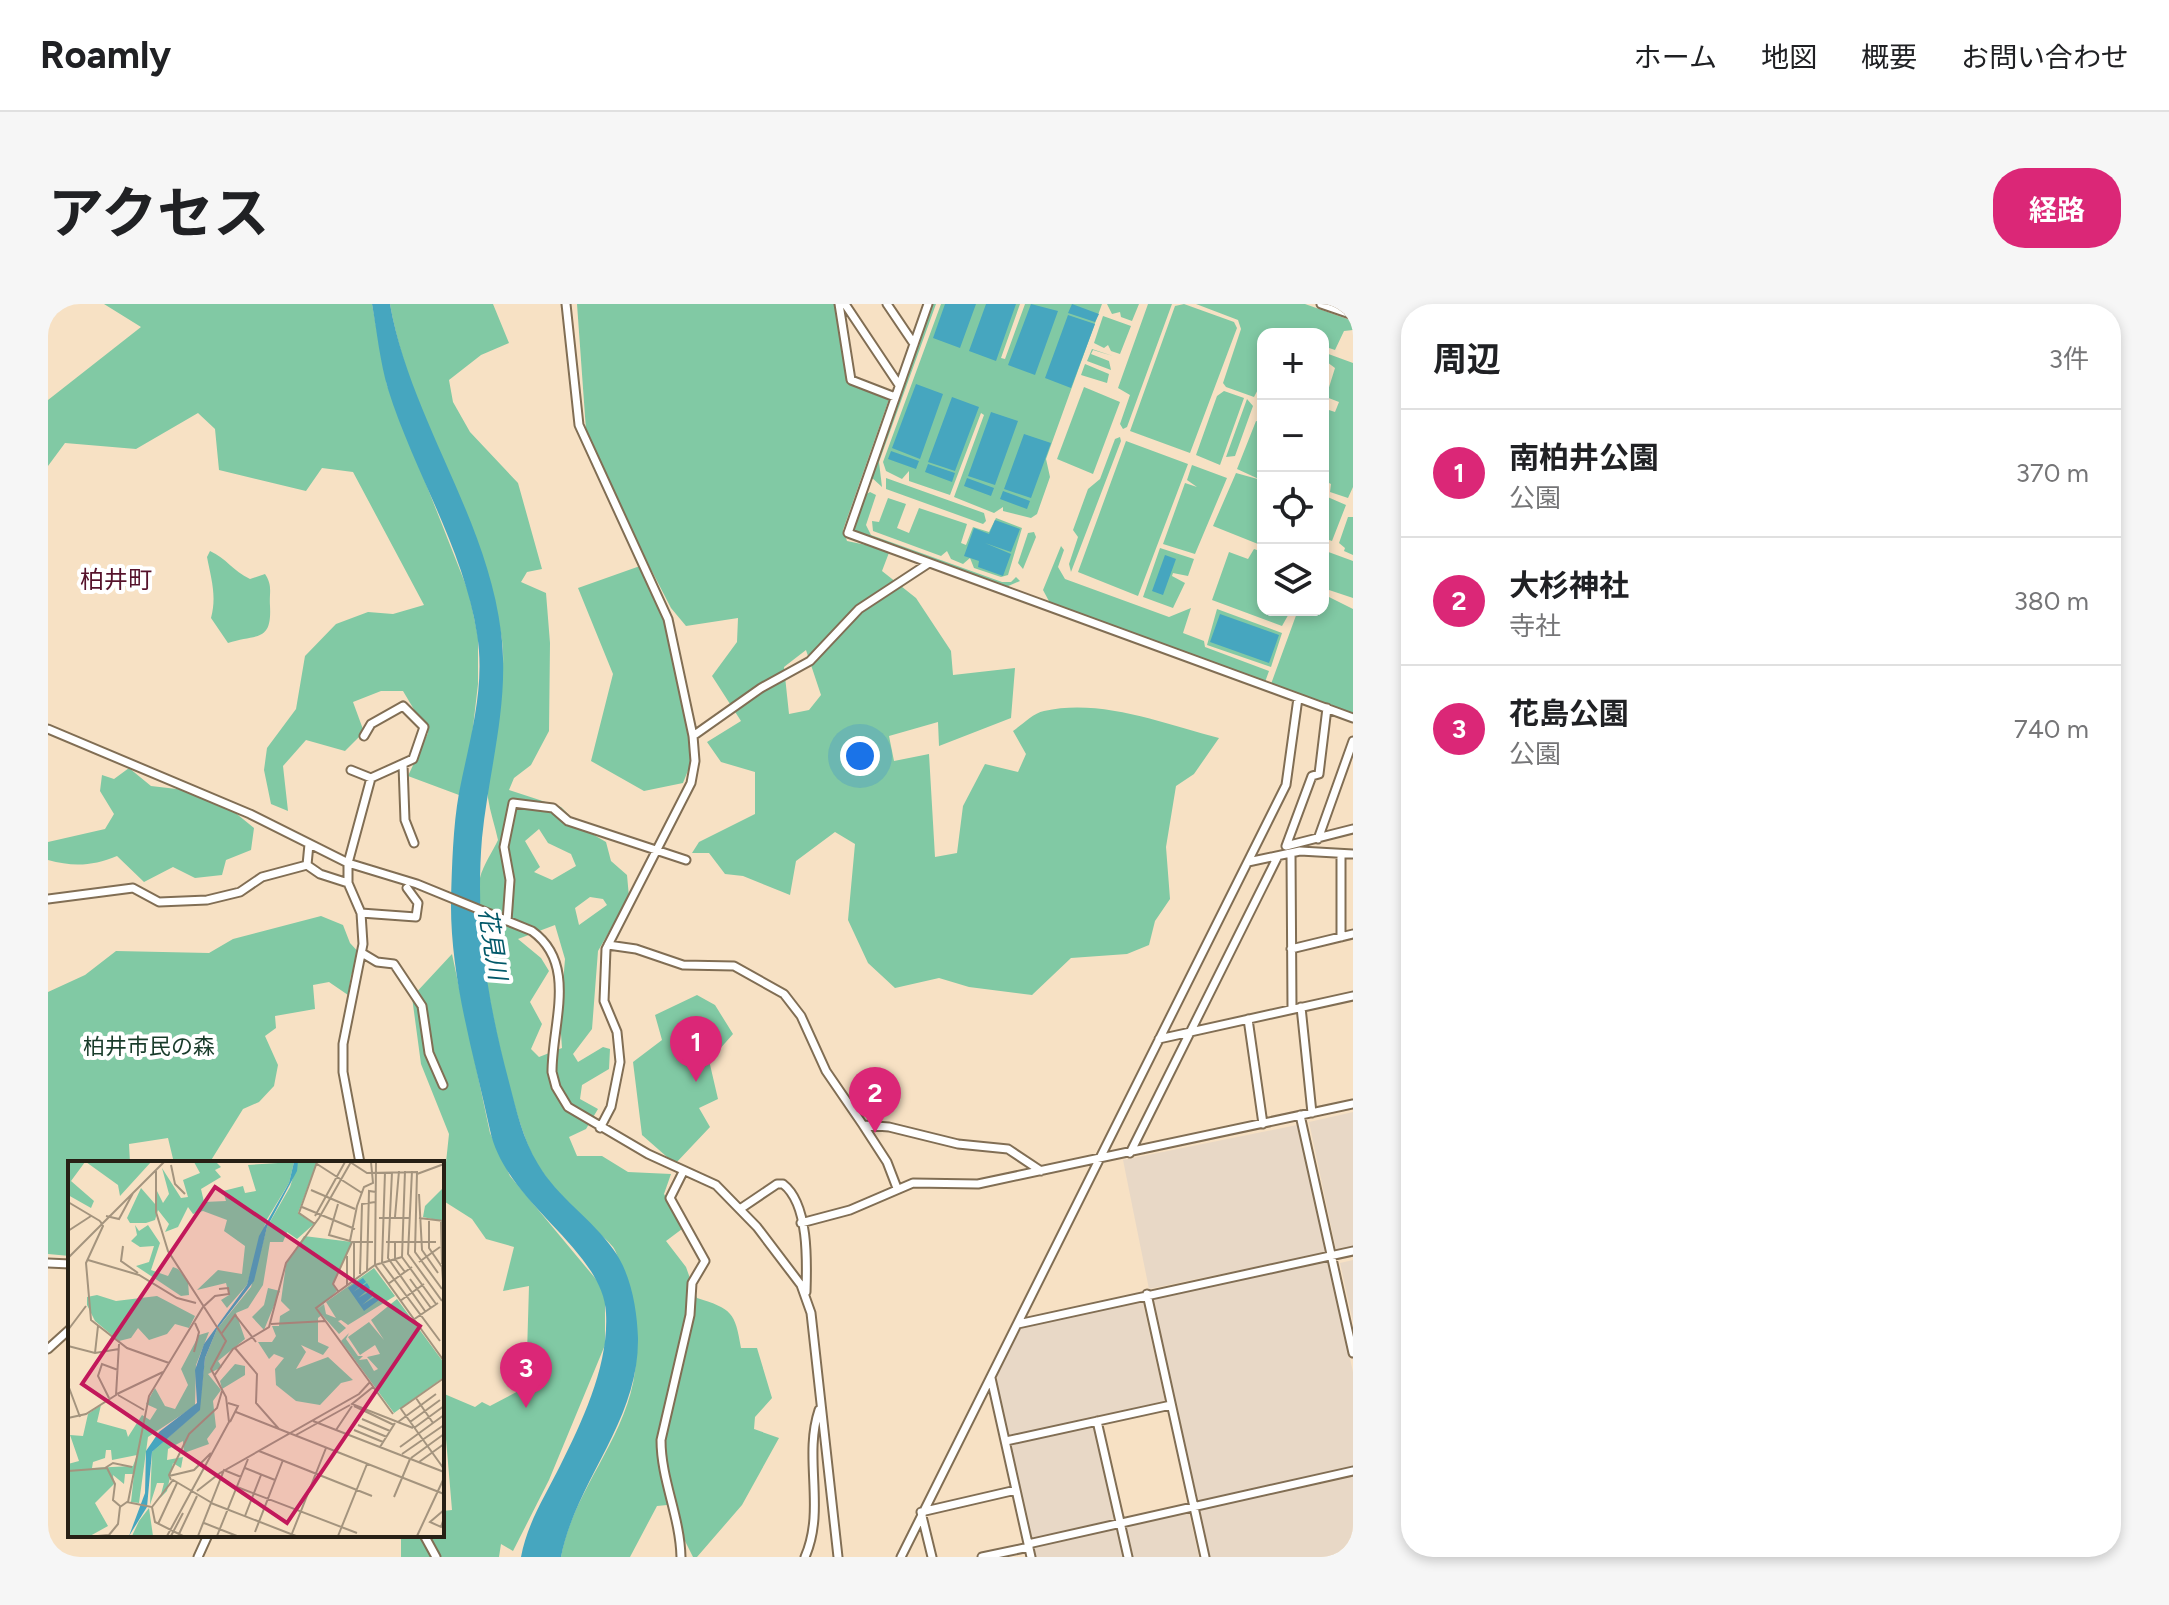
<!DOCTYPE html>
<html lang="ja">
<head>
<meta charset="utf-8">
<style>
	:root { --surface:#fff; --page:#f6f6f6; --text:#202124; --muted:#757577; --line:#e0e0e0; --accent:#db2777 }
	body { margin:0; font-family:Figtree,"Noto Sans JP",sans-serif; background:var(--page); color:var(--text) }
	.controls { position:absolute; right:24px; top:24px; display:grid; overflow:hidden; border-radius:16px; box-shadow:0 4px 12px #0003 }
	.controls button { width:72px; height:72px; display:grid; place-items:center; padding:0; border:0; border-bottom:2px solid var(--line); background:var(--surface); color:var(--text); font:40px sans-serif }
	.you { position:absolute; left:812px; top:452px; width:28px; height:28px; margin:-20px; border:6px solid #fff; border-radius:50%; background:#1a73e8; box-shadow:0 0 0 12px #1a73e833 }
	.badge { display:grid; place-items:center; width:52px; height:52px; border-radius:50%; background:var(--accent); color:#fff; font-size:26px; font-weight:700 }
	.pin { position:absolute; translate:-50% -66px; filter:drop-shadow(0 2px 4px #0008) }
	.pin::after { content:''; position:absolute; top:42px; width:28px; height:24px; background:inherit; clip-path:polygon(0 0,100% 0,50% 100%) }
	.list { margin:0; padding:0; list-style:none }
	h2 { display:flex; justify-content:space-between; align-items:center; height:104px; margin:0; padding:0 32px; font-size:34px }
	h2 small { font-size:26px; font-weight:400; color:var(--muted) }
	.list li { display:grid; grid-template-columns:52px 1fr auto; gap:24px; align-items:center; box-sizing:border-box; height:128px; padding:0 32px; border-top:2px solid var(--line) }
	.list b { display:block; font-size:30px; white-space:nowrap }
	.list p { margin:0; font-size:26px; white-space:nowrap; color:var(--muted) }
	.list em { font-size:26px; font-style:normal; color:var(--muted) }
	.icon { flex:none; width:44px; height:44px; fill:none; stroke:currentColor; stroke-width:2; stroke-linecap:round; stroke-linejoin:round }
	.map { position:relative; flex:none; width:1305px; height:1253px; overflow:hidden; border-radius:32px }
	header { display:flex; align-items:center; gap:48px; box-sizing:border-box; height:112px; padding:0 40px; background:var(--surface); border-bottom:2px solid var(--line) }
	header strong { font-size:38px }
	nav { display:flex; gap:44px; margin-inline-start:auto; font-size:28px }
	.intro { display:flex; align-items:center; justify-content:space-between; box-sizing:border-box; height:192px; padding:0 48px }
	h1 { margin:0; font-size:56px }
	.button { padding:20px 36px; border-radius:32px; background:var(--accent); color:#fff; font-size:28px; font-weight:700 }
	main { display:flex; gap:48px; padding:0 48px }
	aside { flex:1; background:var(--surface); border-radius:32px; box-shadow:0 4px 12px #0003 }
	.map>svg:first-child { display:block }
	.industrial { fill:#e8d8c6 }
	.green { fill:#81c9a4; fill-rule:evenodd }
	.water { fill:#46a6bf }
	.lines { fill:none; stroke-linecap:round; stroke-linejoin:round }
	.minor-casing { stroke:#816e54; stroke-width:11 }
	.minor { stroke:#fff; stroke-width:7 }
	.labels { text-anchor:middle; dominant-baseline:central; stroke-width:8; stroke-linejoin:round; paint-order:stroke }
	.park-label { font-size:22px; fill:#183b2a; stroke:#fff }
	.neighbourhood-label { font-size:24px; fill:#56122b; stroke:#fff }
	.water-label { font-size:24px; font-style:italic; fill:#005869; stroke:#fff }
	.inset-road { fill:none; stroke:#a4947e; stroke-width:2 }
	.view { fill:#c2185b; fill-opacity:0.15; stroke:#c2185b; stroke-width:4 }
	.inset-edge { fill:none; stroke:#272015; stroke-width:4 }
</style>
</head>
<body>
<header>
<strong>Roamly</strong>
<nav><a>ホーム</a><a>地図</a><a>概要</a><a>お問い合わせ</a></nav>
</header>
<div class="intro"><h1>アクセス</h1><a class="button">経路</a></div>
<main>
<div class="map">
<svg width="1305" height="1253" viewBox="0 0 1305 1253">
	<rect width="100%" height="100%" fill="#f7e1c4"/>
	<path class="industrial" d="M1305,808V943L1288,946L1261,818Z
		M1249,821L1278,948L1101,985L1075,856Z
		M1305,956V1018L1292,959Z
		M1280,958L1305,1068V1163L1149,1198L1105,994Z
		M1094,995L1117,1097L960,1132L948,1073L974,1022Z
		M1046,1122L1066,1215L983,1235L960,1140Z
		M1305,1173V1253H1162L1151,1206Z
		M1141,1209L1151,1253H1084L1078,1223Z
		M1068,1225L1075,1253H986L984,1244Z"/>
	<path class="green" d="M56,0H324L339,81L421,289L430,333V380L422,449L411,491L360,472L380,429L355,387H333L305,398L316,428L297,447L258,436L235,462L240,507L223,500L216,466L219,444L248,405L257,352L288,320L320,308L345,310L376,301L305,168L274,164L258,187L171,166L167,125L150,109L88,145L17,139L0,162V96L93,23Z
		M342,0H445L461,39L433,51L401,76L405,98L422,128L470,179L494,265L479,268L473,278L498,289L502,339L501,427L483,461L466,474L461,486L513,503L534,524L558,538L563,557L579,571L581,593L550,647L544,725L525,750L530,758L555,743L562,745L561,765L534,781L532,795L550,805L538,825L521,833L529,852H554L580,868L623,870L616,890L638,922L618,937L638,963L649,994C684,1005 687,1008 693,1044H709L724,1094L707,1113L706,1125L731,1134L694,1201L649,1253H645L619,1201L609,1202L582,1253H513C525,1183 585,1129 588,1055C589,1035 576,958 565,943C555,931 540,921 529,910C516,896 502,879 491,863C463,822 421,622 432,574C435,561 445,547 450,536C447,522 442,508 440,494C435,440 463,385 453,330C433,214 362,115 342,0ZM491,525L500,539L523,550L528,562L504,576L486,568L492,563L477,537ZM542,593L555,595L559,601L531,621L527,604ZM507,621L517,655L512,716L514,744L491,753L483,745L494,720L482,698L501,667L493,654L470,635Z
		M529,0H788L801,78L841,95L795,226L799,237L842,246L834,267L868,294L903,347L905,371L967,364L963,414L891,442L890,418L841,432L846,457L881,450L887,553L909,549L915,502L937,460L970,468L978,450L965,427C974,421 985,409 996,407C1053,394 1117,420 1171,434L1146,470L1128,482L1118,543L1122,595L1107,617L1101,641L1079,650L1023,654L984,691L921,683L891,674L847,684L820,659L800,616L807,540L787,528L748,557L742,591L695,572L677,570L661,549H644L651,538L707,510V468L673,458L659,438L693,417L664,372L689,338L690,314L638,322L623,304L577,215L538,126ZM758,346L773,391L761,406L741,410L736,363Z
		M884,0H888L831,158L834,183L822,172Z
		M893,0H972L953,54L957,55L977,0H1054L998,155L1002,173L989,210L983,214L955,207V203L946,209L906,193L936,111L933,109L902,191L861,177V167L854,175L838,167L835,158Z
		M1059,0H1091L1084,17L1073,13L1072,8L1064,10Z
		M1100,0H1124L1079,123L1075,125L1072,120L1082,91L1070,84Z
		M1136,0L1186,18L1189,24L1142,149L1082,127L1127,2Z
		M1148,0H1257L1305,17V26L1296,27L1287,46L1275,42V30L1235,27L1215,30V76L1206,93L1178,83L1175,79L1193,25L1190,16Z
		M1055,12L1083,22L1072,50L1063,47L1060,41L1056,44L1046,39Z
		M1044,45L1065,52L1045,46L1043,50L1061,57L1063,66L1039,57Z
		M1275,48L1305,59V183L1300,194L1282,188L1283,180L1279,178L1275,185V104L1287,108L1291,98L1278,93L1287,64L1275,55Z
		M1037,60L1061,70L1059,79L1033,71Z
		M1036,83L1072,98L1045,170L1009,155Z
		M1176,87L1196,94L1172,161L1148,151L1169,92Z
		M1199,95L1205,102L1187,152L1178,153Z
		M1208,117L1215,119V242L1165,222L1188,169L1213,176L1189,165Z
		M1072,133L1073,137L1023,268L1021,260L1030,233L1025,226L1040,185L1052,175L1067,135Z
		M1078,137L1140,160L1090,292L1030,268Z
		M1144,161L1179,174L1147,250L1115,240L1137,179L1149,183L1139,176Z
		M838,174L936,209L938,217L935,220L838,185Z
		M822,188L828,191L818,221L823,231L954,278H963L968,273L972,277L958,283L807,228L804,222L815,192Z
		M1275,191L1298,201L1284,237L1275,234Z
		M840,194L858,200L849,224L861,229L871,204L919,220L913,239L918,241L925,223L941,228L948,214L974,224L960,271L953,273L926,264L922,254L915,260L903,255L899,247L893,252L825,227L824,217L831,218Z
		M1300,213H1305V251L1296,247L1297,244L1291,239Z
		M986,228L988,233L975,265L970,259L980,229Z
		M1013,242L1016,246L1010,263L1017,275L1121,313L1143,304L1135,329L1156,337L1157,343L1221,367L1217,378L1002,299L995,286Z
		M1112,244L1146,255L1140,272L1125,269L1124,272L1137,279L1125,304L1095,293Z
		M1206,245L1215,248V306H1243L1234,322L1164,296L1181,248L1200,255Z
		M1275,246L1305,257V294L1275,284Z
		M162,247C178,254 185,267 202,275L217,270C225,282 221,288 222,302C224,339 208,330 180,339L163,314C169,292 163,274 159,253Z
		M592,262L620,322L645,454L635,479L596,487L543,457L565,370L530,284Z
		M1275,290L1305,305V410L1223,380L1250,306H1275Z
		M1169,305L1234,329L1223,363L1159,341Z
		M81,464L103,482L163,489L206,524L203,546L178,556L174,571L147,574L125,563L96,578L69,552C45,562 25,563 0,556V538L57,525L66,510L52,487L54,471L66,475Z
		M273,612L295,621L302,639L314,652L303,671L300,691L281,678L265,681L267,705L227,712L228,724L217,732L230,761L226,782L211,798L195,805L162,858L126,859L120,834L81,840L82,859H22V952L0,950V688L37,671L68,647L161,649L185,635Z
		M404,650L442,829L462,872L552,980L557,996V1041L501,1176L465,1247L453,1240L451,1253H353V1231H394V1207L404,1206L398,1135H394V1089L427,1103L434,1098L442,1102L478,1083L481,982L455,987L466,943L438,935L424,915L394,896L401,830L373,760L364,693Z
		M649,691L667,701L685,730L670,747L660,752L670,795L651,804L662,823L627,860L594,831L585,758L614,736L607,711Z"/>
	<path class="water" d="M324,0H342C362,114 439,213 453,328C462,399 441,464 434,534C427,620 439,695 461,778C468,805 475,836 490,860C509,893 545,916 565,945C583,969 589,1005 590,1034C591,1118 528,1176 513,1253H473C479,1220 497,1192 512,1162C535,1116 561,1061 558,1009C555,945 457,899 442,826C426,751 402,674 403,596C404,562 405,522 411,489C421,437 438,384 429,330C416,245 366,168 340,85C332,58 329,28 324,0Z
		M897,0H928L912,44L885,34Z
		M938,0H968L948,57L921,47Z
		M983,0L1010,7L987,71L960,61Z
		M1024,0L1051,10L1047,18L1020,9Z
		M1020,11L1047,20L1023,84L997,74Z
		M868,80L895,90L872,155L844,144Z
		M904,93L931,103L907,167L880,158Z
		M943,108L970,117L947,181L920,172Z
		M976,130L1003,139L983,194L956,185Z
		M843,147L871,157L868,165L840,155Z
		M880,160L907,169L904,178L877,168Z
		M919,174L946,184L943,192L916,182Z
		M955,187L982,197L979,205L952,195Z
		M947,216L972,225L963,248L937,239L963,250L955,272L930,263L931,257L916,252L926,224L941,230Z
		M1117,251L1128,255L1115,291L1104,287Z
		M1172,310L1231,331L1221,359L1162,338Z"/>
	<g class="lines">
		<g class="minor-casing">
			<path id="minor" d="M518,0L531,121L620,315L645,432L647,457L643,479L558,645L556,697L569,728L572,758L563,803L552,824
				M791,0L803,76L847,93
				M797,0L851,81
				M839,0L866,40
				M880,0L800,229L1305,414
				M1273,0L1305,11
				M1279,404L1271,470L1264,472L1238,542L1305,525
				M0,425L202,510L300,559L369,580L484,627C530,660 504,719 504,768L508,783L520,803L600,850L668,881L709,923L753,981L763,1009L790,1253
				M645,432L713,384L762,357L811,305L881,259
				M355,461L357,516L366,539
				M303,466L323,474
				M1270,535L1305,437
				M261,540L259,561L272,570L300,579
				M1243,549L1244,705
				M1200,558L1252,547L1305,550
				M0,595L85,584L111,598L159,596L192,588L214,573L259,561
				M313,609L368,613L370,599L359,584
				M459,617L462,576L456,543L465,499L505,504L520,517L638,556
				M1293,633V551
				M560,641L588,645L635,661L686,662L736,690L753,712L778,767L815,821L841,823L910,840L960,845L993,867
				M1243,645L1305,630
				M314,649L329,658L346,660L374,702L381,749L395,781
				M1253,703L1264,809
				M1200,715L1215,820
				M1111,735L1305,692
				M1252,811L1305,1049
				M815,821L839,858L849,884
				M1082,849L1230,552
				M312,859L295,768V740L315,640L313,609L300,579V559L323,474L365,455L376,423L355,402L323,420L316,432
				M692,905L729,880H735C761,900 759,958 758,988
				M753,919L802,906L865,879L930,880L1305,800
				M0,959L22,960
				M1099,990L1157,1253
				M970,1020L1305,947
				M0,1045L22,1025
				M943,1074L983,1253
				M1049,1117L1080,1253
				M958,1137L1123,1101
				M376,1231L388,1253
				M980,1240L1305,1167
				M150,1253L160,1231
				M633,1253C632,1212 613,1176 613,1136L642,1011L644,979L657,957L622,894L635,868
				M757,1253C778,1205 755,1154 771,1106
				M853,1253L1238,481L1250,394
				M884,1253L873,1208L968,1186
				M934,1253L981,1243"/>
		</g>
		<use href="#minor" class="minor"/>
	</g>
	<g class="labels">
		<g class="park-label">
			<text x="101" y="742">柏井市民の森</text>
		</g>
		<g class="neighbourhood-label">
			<text x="68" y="275">柏井町</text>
		</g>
		<g class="water-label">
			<text transform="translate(445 640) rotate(81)">花見川</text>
		</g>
	</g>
	<g transform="translate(20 857)">
		<rect width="376" height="376" fill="#f7e1c4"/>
		<path d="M0,1H17L3,20L26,40L23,47L0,34ZM18,1H83L52,35L50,24ZM126,1H148L153,6L147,9L153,16L133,28L136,41L158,40L155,30L175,25L177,32L188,30L180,4L226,1L221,22L198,60L179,124L159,147L153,139L161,134L158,122L129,129L150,109L174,113L177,85L156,70L159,59L135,50L125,53L120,46L110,66L97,71L101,63L90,49L87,59L78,62H62L59,57L73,27L87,43L89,30L95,42L101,33L94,7L113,37L120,36L115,19L132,12ZM230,1H249L230,52L246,63L229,78L219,71L215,81H202L195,124L180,147L168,152L177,178L150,200L154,206L140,213L153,229L145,240L148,266L139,278L141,283L116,292L115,280L100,288L99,299L115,296L113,307L105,302L99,330L92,337L96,322H89L82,344L84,291L131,249L137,197L149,168L183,126L199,66L222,26ZM376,26V107L373,60L355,56L357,45ZM67,64L71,70L80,64L92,82L83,109L100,115L105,106L110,108L120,120L121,134L113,135L68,105L81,101L86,85L72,86L63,80L69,74ZM236,75L284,81L265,123L269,130L250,148L256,143L258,153L268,157L258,141L306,107L327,135L280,164L273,159L270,160L278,167L271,173L254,154L250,157V181L261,186L255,194L233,184L238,191L228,208L260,196L285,219L273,222L252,244L228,240L208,224L207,208L216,197L206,193L201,198L190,181H204L208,175L204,165H211L212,155L222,149L213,140L218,103ZM200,127L212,130L196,169L184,156L196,144ZM29,134L48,140L89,135L127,155L121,167L107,163L99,173L81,179L70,167L63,177L51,180L27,160L19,144V136ZM329,138L376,202V216L326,252L273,180L281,172L278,178L290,195H295L291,199L299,198L306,210L310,208L299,196L312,193L307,184L292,194L280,176L301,161L316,179L303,159ZM141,171L128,204L127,245L80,276L71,342L63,341L66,313H57L56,323L45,314L46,323L27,342L40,365L22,375H0V303L11,300L2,274L15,275L20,253L33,244L29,261L58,269L60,276L74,254L82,259L89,248L78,243L87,227L97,245L107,248L120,224L113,208L131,174ZM38,289H43L44,299L69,294L65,305L24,307L25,301L37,297ZM167,203L177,205V214L154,228L152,220ZM81,347L85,375H64L71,360Z" fill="#81c9a4" fill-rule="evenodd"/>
		<path d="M226,1H230L229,10L199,66L186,120L149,168L137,197L132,249L84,291L79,346L61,375L77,332L78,290L91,271L129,242L127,209L136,183L179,124L191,75L221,22ZM295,117L298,121L285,131L299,122L302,127L290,137L304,129L307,133L294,144L308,135L311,139L296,150L280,127Z" fill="#46a6bf"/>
		<path class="inset-road" d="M282,1L299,12L349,11L347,91L374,128M308,1L307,104L376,200M249,3L294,32M103,4L107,23L117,33M88,10V51L100,90L158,180L143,208L158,236L161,261L99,375M337,10L334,96L368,143M344,10L340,93L374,140M317,11L314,102L372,180M324,11L320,97L357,150M349,13L376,3M243,29L287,48M351,33L354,89L370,112M0,41L32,60M270,43L261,74L282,80L289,45L296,26L305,22L303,1M234,46L287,68M38,55L51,58L65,32M247,55L277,1M327,56L331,10M311,57H342M351,57L376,60M361,58V87L374,106L376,134M32,60L35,65L18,102L23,159L59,187L101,202M373,60L374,103M247,63L231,52L249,1M0,70L23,55M318,81H368M327,81V98L337,111M55,85L53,100L70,112M0,97L96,1M20,99L71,114L109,137L128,142M351,101L372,86M299,110L301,30L308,31M292,113L294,43L307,41M342,118L363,147M286,119V82M320,123L344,106M279,124V95M270,130L265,123L284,81H305M332,140L356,123M345,159L370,142M203,163L258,160M0,169L18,145M154,172L167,154L188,181M0,185L27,192L51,188M167,187L189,213L188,242L211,268M126,191L131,171L127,162M27,192L30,165M146,215L165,188L201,166L218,102L251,57L283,1M0,224L12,256M305,226L284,243L345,267M49,233L95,211M50,234L76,249M41,237L30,215L34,203L50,209M348,237L365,262M160,242L170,245L162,261M286,245L326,264M332,248L376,217M333,248L376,308M168,251L376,333M325,253L248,147L307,104L334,96M0,257L18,253L48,234L51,183M294,258L322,270M245,260L376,311M330,261L368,233M342,261L372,239M290,264L319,276M346,267L376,245M268,269L284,245M286,269L315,281M228,274L282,244M312,286L327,262M332,286L376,254M191,290L304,335M334,293L376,264M343,297L376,273M351,301L376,283M37,307L45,302L64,306M177,307L207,319M0,310L39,307L47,323L45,339L52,345M101,315L126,309L143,292M103,319L101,314L121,273L149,247L154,230M169,326L289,372M129,330L152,312L291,233L302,221M326,336L342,298M60,341L81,235L135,146L147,135L161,133L160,127L151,128M143,342L228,375M84,346L105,319L144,342M177,355L193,314M375,360L373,366L362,361L376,349M136,362L169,375M90,363L109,322M187,371L215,299M111,373L129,335M30,375L41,374L50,363L52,346L59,341L84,346L87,361L115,375M103,375L115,352M130,375L156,309L173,316M149,375L180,298M223,375L258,287M270,375L299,303M349,375L376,317"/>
		<path class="view" d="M147,26L352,165L219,362L14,223Z"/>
		<rect width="376" height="376" class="inset-edge"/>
	</g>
</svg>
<div class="controls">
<button>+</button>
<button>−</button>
<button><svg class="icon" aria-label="locate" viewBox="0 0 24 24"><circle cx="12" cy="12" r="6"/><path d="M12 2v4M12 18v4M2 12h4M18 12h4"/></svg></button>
<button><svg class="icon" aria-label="layers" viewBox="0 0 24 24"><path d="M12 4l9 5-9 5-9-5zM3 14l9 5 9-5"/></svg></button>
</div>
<div class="you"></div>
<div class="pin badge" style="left:648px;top:778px">1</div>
<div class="pin badge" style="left:827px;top:829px">2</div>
<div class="pin badge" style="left:478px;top:1104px">3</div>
</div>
<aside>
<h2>周辺<small>3件</small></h2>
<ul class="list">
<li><span class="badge">1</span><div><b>南柏井公園</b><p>公園</p></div><em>370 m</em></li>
<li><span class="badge">2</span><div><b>大杉神社</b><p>寺社</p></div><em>380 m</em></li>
<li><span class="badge">3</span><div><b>花島公園</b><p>公園</p></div><em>740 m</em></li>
</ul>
</aside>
</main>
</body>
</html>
